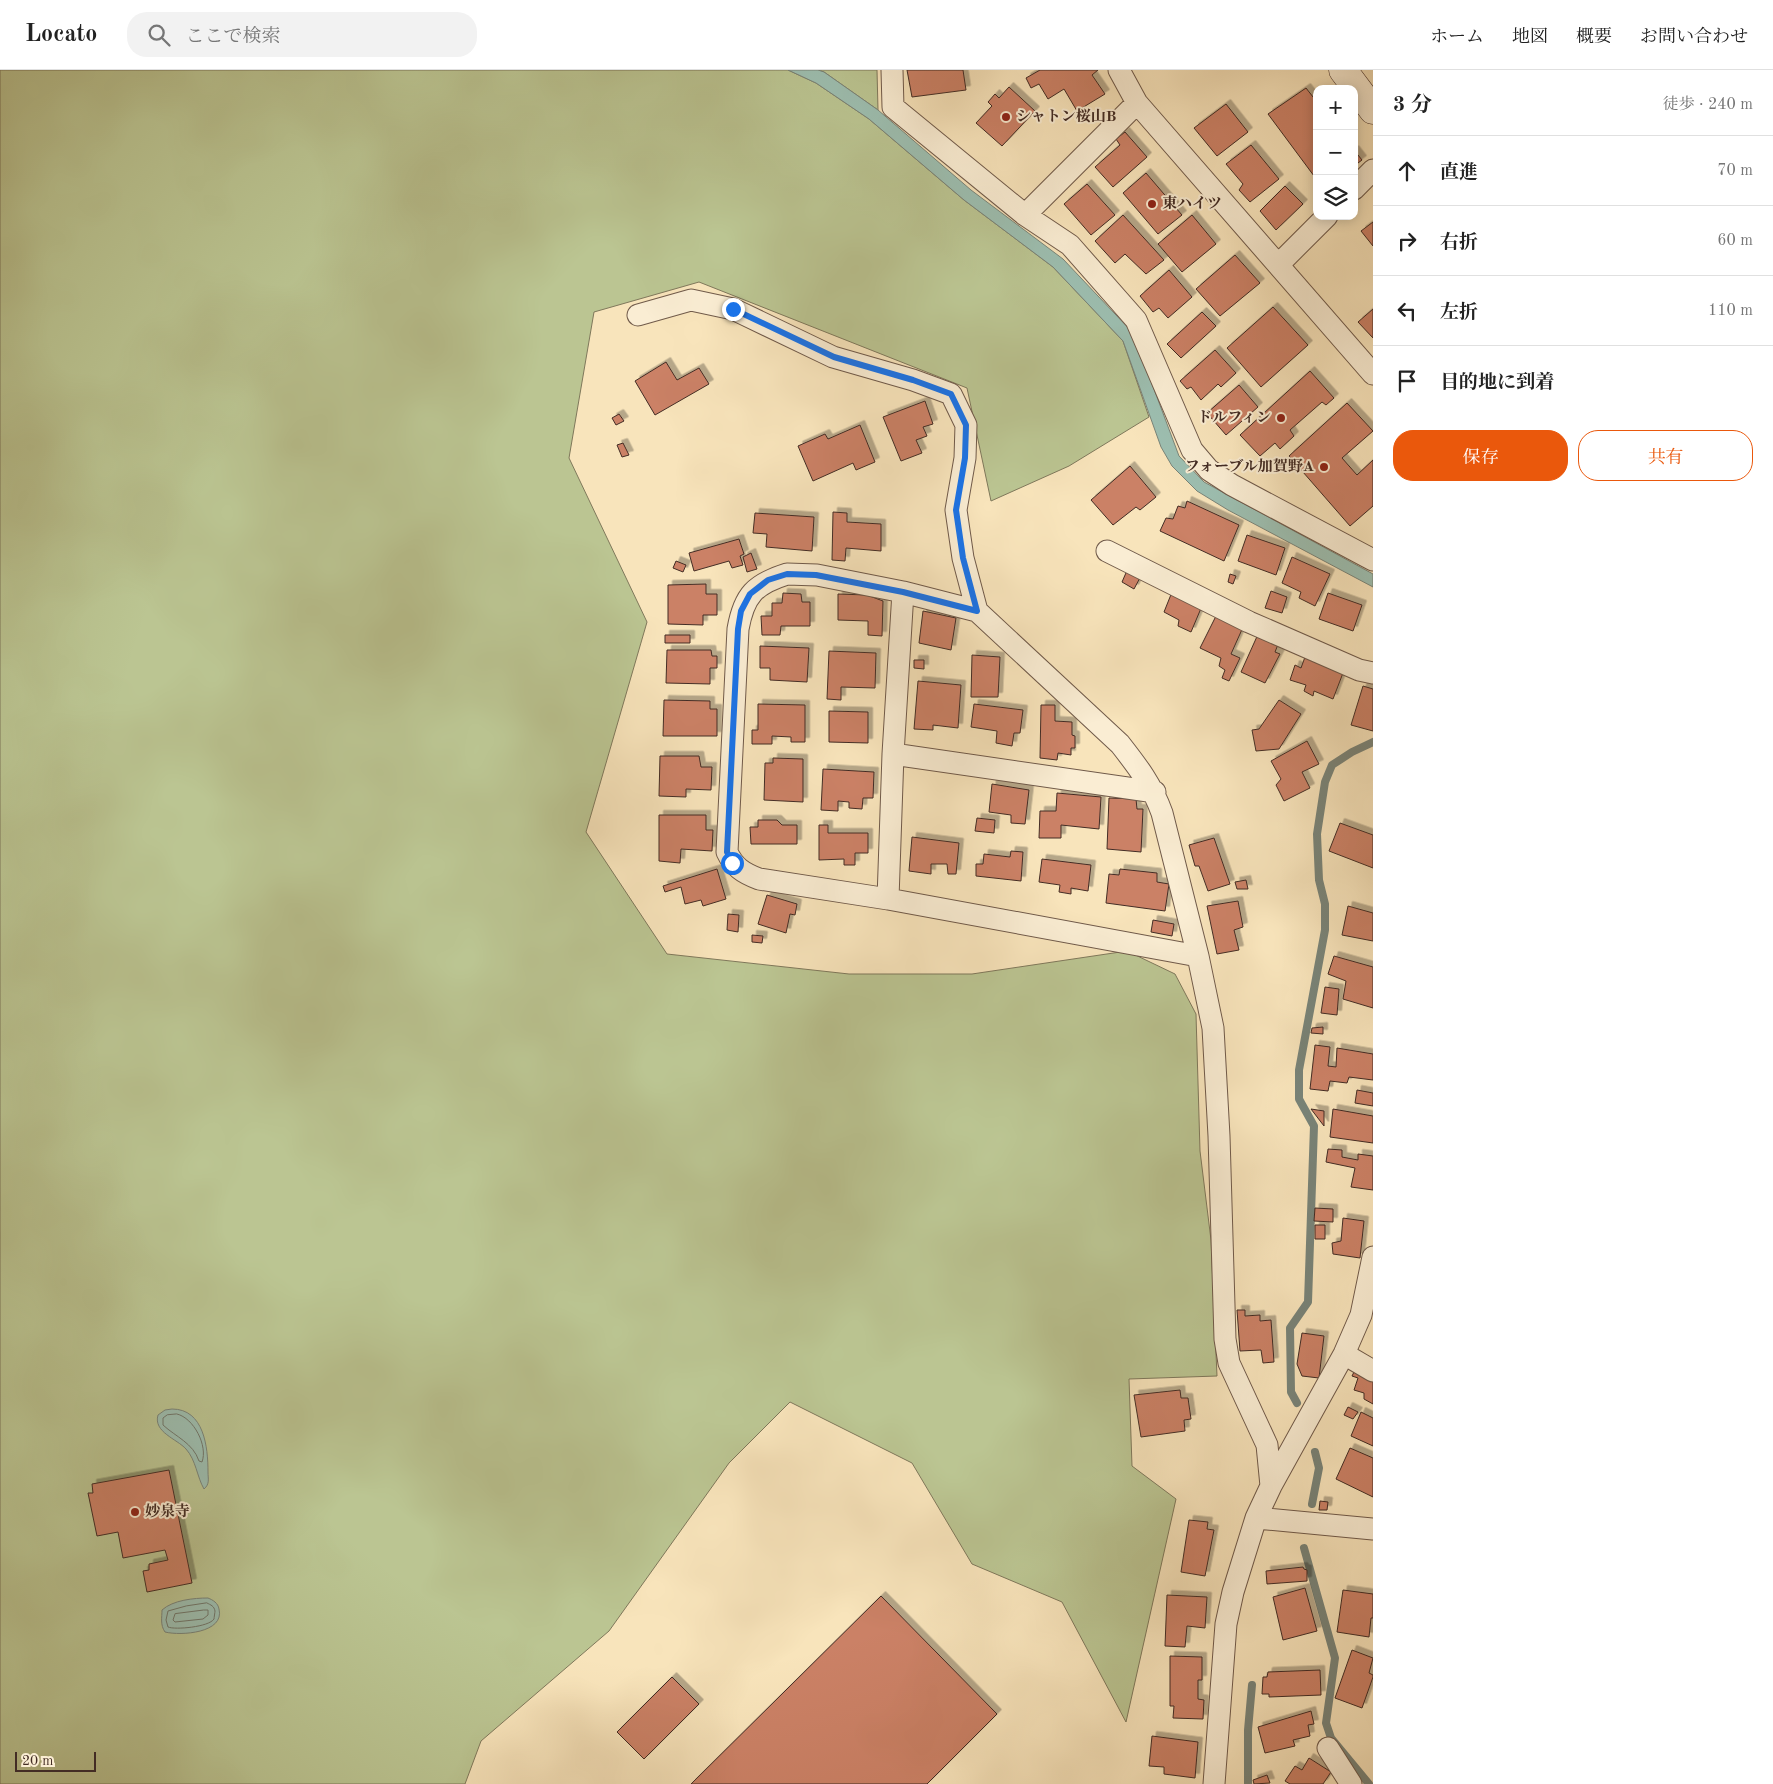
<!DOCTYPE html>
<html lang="ja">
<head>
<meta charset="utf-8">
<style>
	:root { --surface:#fff; --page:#f2f2f2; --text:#222; --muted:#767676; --line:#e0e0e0; --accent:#ea580c }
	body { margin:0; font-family:"Old Standard TT","Noto Serif JP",serif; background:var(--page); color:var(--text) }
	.controls { position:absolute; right:15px; top:15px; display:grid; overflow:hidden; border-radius:10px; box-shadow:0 2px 12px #0003 }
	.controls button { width:45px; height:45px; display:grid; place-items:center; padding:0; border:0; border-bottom:1px solid var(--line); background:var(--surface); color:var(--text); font:25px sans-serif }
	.scale { position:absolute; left:15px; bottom:12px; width:81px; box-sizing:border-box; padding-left:5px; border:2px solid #432c24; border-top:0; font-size:14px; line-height:18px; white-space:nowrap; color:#432c24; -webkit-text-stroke:4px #faedd3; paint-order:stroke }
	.stop { position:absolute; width:15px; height:15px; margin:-11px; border:4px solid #1a73e8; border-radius:50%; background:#fff }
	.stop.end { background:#1a73e8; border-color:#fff; box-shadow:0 1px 5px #0008 }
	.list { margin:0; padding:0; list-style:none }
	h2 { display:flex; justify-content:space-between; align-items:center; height:65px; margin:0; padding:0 20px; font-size:21px }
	h2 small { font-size:16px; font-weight:400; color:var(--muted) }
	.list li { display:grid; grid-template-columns:32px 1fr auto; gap:15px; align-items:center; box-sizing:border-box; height:70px; padding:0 20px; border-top:1px solid var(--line) }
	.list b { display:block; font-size:19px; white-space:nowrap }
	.list em { font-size:16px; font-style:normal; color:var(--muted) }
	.actions { display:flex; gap:10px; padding:15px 20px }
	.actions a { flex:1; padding:11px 0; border:1px solid var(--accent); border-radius:20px; text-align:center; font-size:18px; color:var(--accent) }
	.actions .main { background:var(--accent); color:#fff }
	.icon { flex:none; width:28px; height:28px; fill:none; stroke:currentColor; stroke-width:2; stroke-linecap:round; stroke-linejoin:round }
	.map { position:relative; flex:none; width:1373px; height:1714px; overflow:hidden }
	header { display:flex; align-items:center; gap:30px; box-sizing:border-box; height:70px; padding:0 25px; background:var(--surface); border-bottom:1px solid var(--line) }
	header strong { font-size:24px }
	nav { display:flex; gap:28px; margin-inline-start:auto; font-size:18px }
	.search { width:350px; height:45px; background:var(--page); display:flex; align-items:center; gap:12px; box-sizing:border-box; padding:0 18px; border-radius:20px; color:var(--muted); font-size:19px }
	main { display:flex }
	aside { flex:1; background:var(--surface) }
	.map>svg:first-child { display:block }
	.green { fill:#bbc592; stroke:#7f785b }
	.water { fill:#9dbfb1; stroke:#798479 }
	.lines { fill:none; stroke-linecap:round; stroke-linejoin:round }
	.shore { stroke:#70766a; stroke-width:1 }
	.stream { stroke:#798479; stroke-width:8 }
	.building { fill:#cb8166; stroke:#432c24; filter:url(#shadow) }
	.street-casing { stroke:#705a4a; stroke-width:23 }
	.secondary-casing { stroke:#432c24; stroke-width:29 }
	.street { stroke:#faedd3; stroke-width:21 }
	.secondary { stroke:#faedd3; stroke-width:28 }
	.route { stroke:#1a73e8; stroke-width:6 }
	.poi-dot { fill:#8f2418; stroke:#faedd3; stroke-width:2 }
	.labels { text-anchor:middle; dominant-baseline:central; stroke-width:4; stroke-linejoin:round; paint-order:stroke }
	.poi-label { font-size:15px; font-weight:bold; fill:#432c24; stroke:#faedd3; text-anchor:start }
</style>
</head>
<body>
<header>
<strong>Locato</strong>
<div class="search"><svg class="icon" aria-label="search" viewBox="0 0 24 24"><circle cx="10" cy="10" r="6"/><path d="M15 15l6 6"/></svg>ここで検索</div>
<nav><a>ホーム</a><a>地図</a><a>概要</a><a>お問い合わせ</a></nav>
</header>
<main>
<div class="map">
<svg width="1373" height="1714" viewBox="0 0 1373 1714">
	<defs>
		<filter id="shadow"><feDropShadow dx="4.5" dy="-4.5" stdDeviation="0" flood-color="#0004"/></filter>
	</defs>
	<rect width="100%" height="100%" fill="#f8e4bb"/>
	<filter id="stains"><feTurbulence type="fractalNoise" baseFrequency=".004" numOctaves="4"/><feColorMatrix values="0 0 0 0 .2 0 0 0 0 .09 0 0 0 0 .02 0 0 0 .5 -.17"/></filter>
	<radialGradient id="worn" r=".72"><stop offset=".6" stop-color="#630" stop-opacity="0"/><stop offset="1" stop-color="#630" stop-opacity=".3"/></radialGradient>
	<path class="green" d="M0,0H788L816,13L869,49L964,130L1053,197L1123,271L1149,347L1069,396L991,431L967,318L699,212L594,242L569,388L647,552L586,762L667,884L849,904H972L1127,881L1175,904L1196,944L1200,1081L1211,1170L1217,1306L1129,1309L1132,1396L1176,1429L1126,1652L1062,1532L972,1494L912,1393L790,1332L729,1393L609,1561L481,1671L465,1714H0Z
		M818,0H877L878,40L824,2Z"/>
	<path class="water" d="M788,0H818L824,2L878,40L971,120L1063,189L1133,263L1179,386L1204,412L1373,504V517L1228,440L1197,421L1172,396L1161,377L1123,271L1053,197L964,130L869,49L816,13Z
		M172,1339C204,1339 208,1377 208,1402C208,1409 210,1414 204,1419C197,1407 196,1390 186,1379C177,1369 153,1362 158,1345L165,1340Z
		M208,1528C213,1530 218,1533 219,1539C225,1563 181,1566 165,1562C160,1555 162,1547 162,1540C173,1530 194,1528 208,1528Z"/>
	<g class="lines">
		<path class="shore" d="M177,1344C194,1348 208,1376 202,1392L199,1391C193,1373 176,1367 163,1355V1348L167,1345Z
			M207,1533C211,1535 214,1536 215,1541C215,1542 214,1548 214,1549C209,1557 175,1560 168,1557L166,1550L168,1541L186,1536Z
			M204,1540H208V1545L203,1549L175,1552L173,1550L175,1544Z"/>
		<path class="stream" d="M1297,1333L1291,1322L1290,1258L1308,1232L1314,1056L1299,1029V1000L1325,860V834L1319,810L1317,764L1325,712L1332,695L1352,682L1373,672
			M1312,1434L1319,1398L1315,1382
			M1304,1478L1335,1588L1326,1653L1331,1668L1369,1714
			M1248,1714V1660L1252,1615"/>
	</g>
	<path class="building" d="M907,0H963L966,20L912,27Z
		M1040,0H1098L1092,5L1105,24L1077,41L1064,19L1048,29L1039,14L1031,18L1026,8Z
		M1009,17L1035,41L1002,76L976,53L992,36L988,32L995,24L999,28Z
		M1306,18L1317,32V110L1268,44Z
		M1226,34L1248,62L1217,86L1194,58Z
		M1125,62L1147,87L1113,117L1095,97L1120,75L1116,69Z
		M1251,75L1279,109L1250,132L1239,120L1243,114L1226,94Z
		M1354,80L1362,90L1354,96Z
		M1146,103L1182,145L1158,164L1123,123Z
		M1087,114L1115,145L1091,165L1064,134Z
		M1285,116L1303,134L1276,160L1260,141Z
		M1123,145L1164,190L1146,204L1125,184L1115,193L1095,171Z
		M1192,145L1216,174L1182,202L1158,174Z
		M1373,152V176L1361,161Z
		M1235,185L1260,213L1220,246L1196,219Z
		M1169,200L1192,227L1168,248L1159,238L1153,242L1140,226Z
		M1273,237L1308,275L1261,317L1227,278Z
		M1373,239V268L1358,252Z
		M1202,242L1216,256L1181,288L1167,274Z
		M1215,280L1236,303L1221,317L1218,314L1201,330L1191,317L1187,319L1180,311Z
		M666,292L677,310L699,298L709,314L655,345L635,311Z
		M1310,301L1334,328L1326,335L1322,332L1290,360L1294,366L1280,379L1275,373L1260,386L1240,365Z
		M1239,315L1258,337L1226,365L1207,343Z
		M925,331L933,354L923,357L927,366L916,370L922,383L901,391L883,347Z
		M1347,333L1373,361L1342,388L1357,405L1373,390V436L1350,456L1289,386Z
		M619,344L624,351L616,355L612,348Z
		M860,355L875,392L856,400L853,393L813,411L798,376L825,364L828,369Z
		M623,373L629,385L622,387L617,375Z
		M1130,396L1156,427L1140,440L1136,437L1113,455L1091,430Z
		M1187,431L1239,455L1224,491L1160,461L1166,448L1173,449L1178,436L1185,438Z
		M833,442L847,443V452L881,454V481L846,478L845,491L832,490Z
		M755,443L814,447L812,481L766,477L767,464L753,463Z
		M1247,465L1285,478L1276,505L1238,491Z
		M739,469L744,484L740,486L743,495L732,498L729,491L694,501L689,483Z
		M751,483L757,499L747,502L743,487Z
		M1292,487L1330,504L1315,536L1299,528L1301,522L1282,513Z
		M676,491L686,495L683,502L673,498Z
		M1129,496L1142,504L1134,519L1122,512Z
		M1230,504L1236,506L1233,514L1228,512Z
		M706,514V524H717V545H703V555L668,554V515Z
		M1271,521L1287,527L1282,543L1265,538Z
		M1172,522L1202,536L1191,562L1178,556L1179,550L1164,542Z
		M783,523L801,524L802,532H810V556H781L780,565H762L761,546H772V533H782Z
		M1328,523L1362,535L1353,561L1319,549Z
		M838,524L867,525L883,531L882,566L868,565V551L838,550Z
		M923,541L956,548L951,580L919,573Z
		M1218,542L1244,555L1231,584L1240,588L1229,611L1222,608L1225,600L1219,596L1221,588L1200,578Z
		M1259,562L1279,572L1275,582L1280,584L1265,613L1241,602Z
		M665,565H690V573H665Z
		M760,576L809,578L807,612L770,610V598H760Z
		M667,580H711L712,586H717V598H710V614L666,613Z
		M829,581L876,583L875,618L841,617V630L827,629Z
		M972,585L1000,587L998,627H971Z
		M1305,587L1343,603L1333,629L1314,621L1313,626L1304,621L1306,615L1290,610L1295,595L1301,598Z
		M914,590H924V599L914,598Z
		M918,611L961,615L958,658L933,655V660L914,659Z
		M1363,616L1373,619V661L1351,655Z
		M664,630L710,631V639H717V666H663Z
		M1279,630L1301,644L1279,679L1256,681L1252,660L1259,659Z
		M758,634L805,635V672H791V667L772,666V674H752V660H758Z
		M974,634L1023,640L1020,663H1014L1012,676L996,673L997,661L971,657Z
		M1041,635H1055V651L1072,652V665L1075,666V678H1071V685L1058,683L1057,690L1040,688Z
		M829,641L868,642V673L829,672Z
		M1307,671L1319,694L1302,702L1310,718L1284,731L1276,715L1281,709L1271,691Z
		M660,686H699L701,697H712L711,720L686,719V727L659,726Z
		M773,688L803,689V732L764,730L765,693H773Z
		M823,699L874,702L873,728H863L862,739L849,738V732L838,731V741L821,740Z
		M992,714L1029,720L1025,754L1011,753V745L989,742Z
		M1057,723L1101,727L1099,759L1061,755V768H1039L1040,741H1056Z
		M1109,728L1136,729L1137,739H1143L1141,782L1107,779Z
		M659,745H706V760H713L712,781L681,779L680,793L659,791Z
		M977,748L995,750L994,763L975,761Z
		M758,750H777L782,755H797V774H751L750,757H758Z
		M1340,753L1373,765V798L1329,781Z
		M819,755H828V763H868V783H855V795H844V789L819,790Z
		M912,767L959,773L956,804H948L947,794H931V804L909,801Z
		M1214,768L1230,814L1208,821L1199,796H1195L1189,775Z
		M1011,781L1023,782L1021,811L976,806V794H983L984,784L1010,787Z
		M1042,789L1091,795L1088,821L1071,818V824L1059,822L1060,815L1039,812Z
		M717,799L726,829L703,836L701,830L685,834L681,817L665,822L663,816Z
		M1120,799L1157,803V812L1169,814L1165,841L1106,833L1109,804L1119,805Z
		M1246,810L1248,819H1237L1235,812Z
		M767,825L797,834L795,845L790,844L786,863L758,854Z
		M1238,831L1243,857L1234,860L1239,880L1217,884L1207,836Z
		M1348,836L1373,843V871L1342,865Z
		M728,844L739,845L738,862L727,860Z
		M1153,850L1174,854L1172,866L1151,862Z
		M752,865L763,866L762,873L752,872Z
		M1334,886L1373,897V938L1343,929L1346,911L1328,904Z
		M1325,917L1339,919L1337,945L1321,943Z
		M1323,957V964L1311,963L1312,958Z
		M1315,975L1330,977L1328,996L1336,997L1337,978L1373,984V1010L1349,1007L1347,1013L1330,1011L1328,1021L1310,1019Z
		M1357,1020L1373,1023V1036L1355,1033Z
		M1311,1039L1324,1041V1056Z
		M1333,1039L1373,1046V1073L1330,1067Z
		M1328,1079L1342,1080V1087L1358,1090V1084L1373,1086V1120L1351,1117L1355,1098L1326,1092Z
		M1315,1138L1333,1139V1152L1314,1151Z
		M1343,1148L1364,1151L1360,1188L1333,1184L1332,1173L1341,1171Z
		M1315,1155H1325V1169H1315Z
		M1237,1240H1245V1246L1260,1245V1251L1271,1250L1274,1292L1263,1293L1261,1280L1240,1281Z
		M1302,1263L1324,1266L1319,1308L1302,1306L1297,1294Z
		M1354,1302L1373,1311V1334L1364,1329V1323L1354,1320L1358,1308L1352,1306Z
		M1180,1320L1181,1328H1188L1191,1349L1184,1350L1185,1361L1141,1367L1134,1325Z
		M1348,1337L1358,1342L1353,1349L1344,1345Z
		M1361,1342L1373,1348V1376L1351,1366Z
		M1350,1378L1373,1388V1427L1336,1409Z
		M169,1400L192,1513L147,1522L143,1501L149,1500V1494L168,1490L165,1480L123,1488L118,1462L97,1466L88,1423H93L92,1414Z
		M1320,1431L1328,1432L1327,1440H1319Z
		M1189,1450L1208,1452L1207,1459L1214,1460L1205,1506L1181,1502Z
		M1303,1497L1304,1499L1307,1500V1511L1267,1514L1266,1501Z
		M1305,1518L1317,1561L1283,1570L1273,1527Z
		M1343,1520L1373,1524V1548H1371L1369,1567L1337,1562Z
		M1167,1525L1207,1527L1205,1558L1187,1556L1185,1577L1165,1576Z
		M881,1526L997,1644L927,1714H691Z
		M1352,1580L1373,1588L1369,1603L1373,1605V1607L1362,1638L1335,1628Z
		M1170,1586L1202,1587V1610H1198V1629L1204,1630L1203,1649L1173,1648L1174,1636H1170Z
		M1320,1600L1321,1625L1269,1627V1624H1262L1263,1607H1267L1268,1602Z
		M672,1607L699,1634L644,1689L617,1662Z
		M1311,1641L1314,1654L1308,1655L1310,1666L1293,1670L1295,1676L1265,1683L1258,1657Z
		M1152,1666L1198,1672L1195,1708L1164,1704V1697L1149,1696Z
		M1309,1688L1331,1702L1323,1714H1290L1285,1711L1295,1696L1302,1700Z
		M1267,1705L1270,1713L1254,1714L1253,1710Z"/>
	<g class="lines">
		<g class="street-casing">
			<path id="street" d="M892,0L893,37L1025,145L1070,175L1136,250L1192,380L1209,400L1232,415L1373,490
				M1119,0L1137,33L1373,304
				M1354,119L1373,100
				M1025,145L1137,33
				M1279,194L1327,146
				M638,245L691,230L733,239L833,287L913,310L951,324L966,355L965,388L956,440L963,488L977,541
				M1107,481L1249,552L1359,600L1373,603
				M787,504L817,505L903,522L977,541L1120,674C1138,697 1152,715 1162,743L1198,886L888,829L759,809C743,803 734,797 727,782L738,559C744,525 755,514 787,504Z
				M893,684L1155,722
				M888,829L893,684L903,522
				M1198,886L1213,958L1219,1066L1225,1269L1229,1293L1267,1375L1271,1416
				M1344,1284L1373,1301
				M1256,1448L1373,1459
				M1328,1678L1351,1714
				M1214,1714L1226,1554L1233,1522L1256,1448L1271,1416L1344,1284L1361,1245L1373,1187"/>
		</g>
		<g class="secondary-casing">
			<path id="secondary" d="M1343,0L1373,40"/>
		</g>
		<use href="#street" class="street"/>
		<use href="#secondary" class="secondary"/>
	</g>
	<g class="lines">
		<path class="route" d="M732,793L727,782L738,559L741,541L750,524L768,510L787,504L816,505L903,522L977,541L963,488L956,440L965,388L966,355L951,324L913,310L834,287L733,239"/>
	</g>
	<g class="poi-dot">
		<circle cx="1006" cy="47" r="5"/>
		<circle cx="1152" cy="134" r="5"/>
		<circle cx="1281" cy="348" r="5"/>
		<circle cx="1324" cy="397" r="5"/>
		<circle cx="135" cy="1442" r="5"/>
	</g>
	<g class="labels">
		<g class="poi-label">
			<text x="1016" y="47">シャトン桜山B</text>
			<text x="1162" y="134">東ハイツ</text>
			<text x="1271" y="348" text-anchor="end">ドルフィン</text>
			<text x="1314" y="397" text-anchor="end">フォーブル加賀野A</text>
			<text x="145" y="1442">妙泉寺</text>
		</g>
	</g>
	<rect width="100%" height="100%" filter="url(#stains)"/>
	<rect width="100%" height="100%" fill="url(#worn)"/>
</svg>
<div class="controls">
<button>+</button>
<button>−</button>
<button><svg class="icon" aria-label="layers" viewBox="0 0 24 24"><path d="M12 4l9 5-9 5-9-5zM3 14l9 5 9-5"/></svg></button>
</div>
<div class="scale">20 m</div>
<div class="stop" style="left:732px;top:793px"></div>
<div class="stop end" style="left:733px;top:239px"></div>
</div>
<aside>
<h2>3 分<small>徒歩 · 240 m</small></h2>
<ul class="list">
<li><svg class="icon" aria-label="ahead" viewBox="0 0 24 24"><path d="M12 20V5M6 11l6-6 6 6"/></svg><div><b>直進</b></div><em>70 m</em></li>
<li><svg class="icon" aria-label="right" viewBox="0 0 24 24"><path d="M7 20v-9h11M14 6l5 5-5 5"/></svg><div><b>右折</b></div><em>60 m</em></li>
<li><svg class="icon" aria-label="left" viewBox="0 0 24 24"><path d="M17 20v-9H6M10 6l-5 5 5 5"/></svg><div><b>左折</b></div><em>110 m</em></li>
<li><svg class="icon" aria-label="arrive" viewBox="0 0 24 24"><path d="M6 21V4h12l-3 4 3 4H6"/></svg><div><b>目的地に到着</b></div></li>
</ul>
<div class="actions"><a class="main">保存</a><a>共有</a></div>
</aside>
</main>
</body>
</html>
